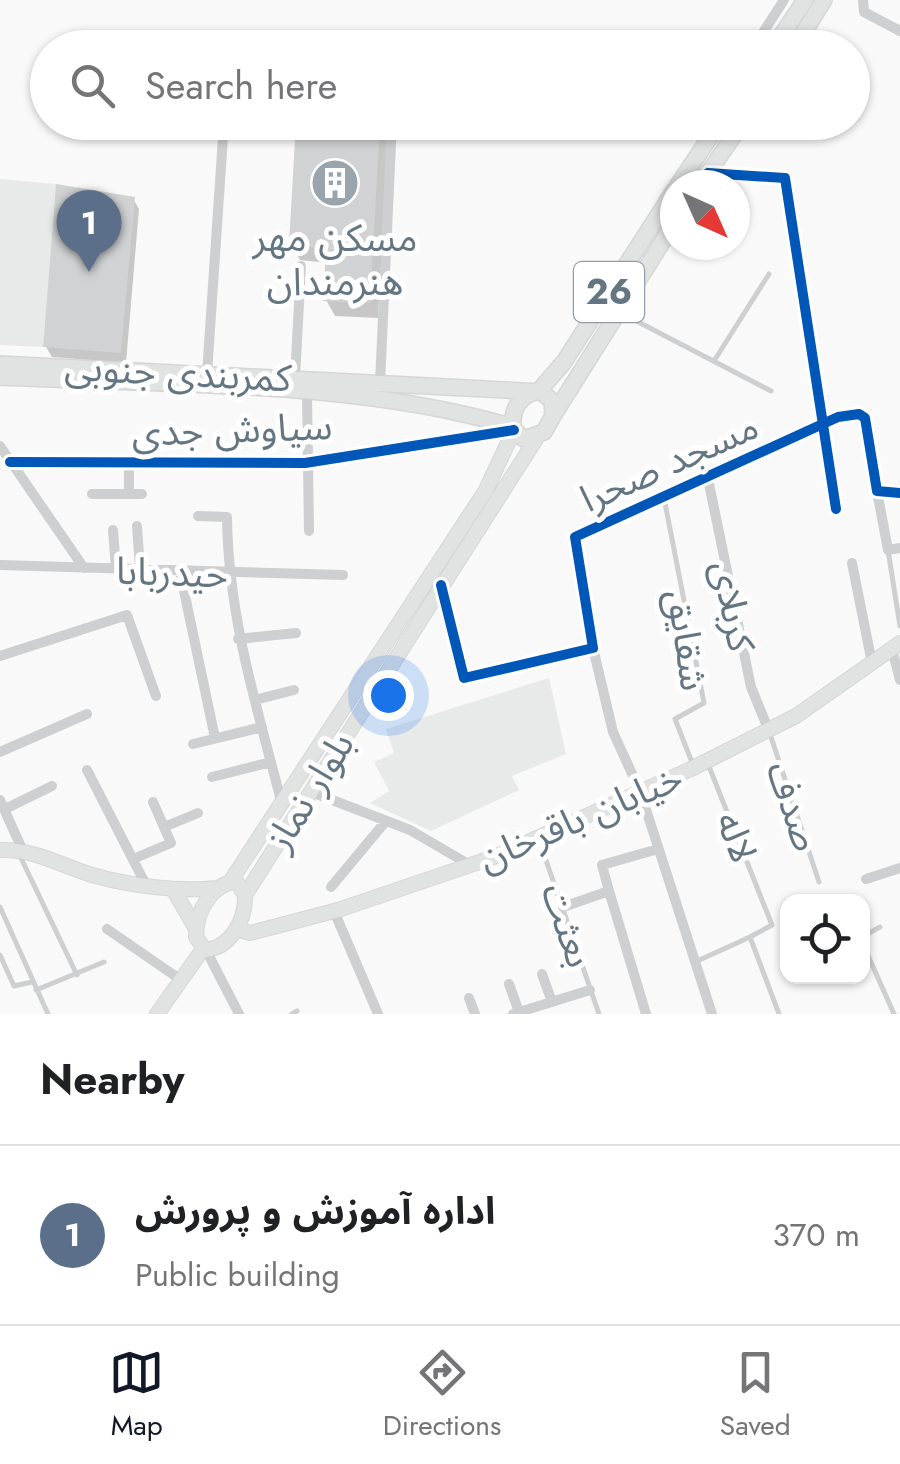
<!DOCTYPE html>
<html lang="en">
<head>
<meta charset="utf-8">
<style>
	:root { --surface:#fff; --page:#f6f6f6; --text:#202124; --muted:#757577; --line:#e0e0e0; --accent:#111827 }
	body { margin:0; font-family:Jost,"Noto Sans Arabic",sans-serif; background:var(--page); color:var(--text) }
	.controls { position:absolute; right:30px; bottom:30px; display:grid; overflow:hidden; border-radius:20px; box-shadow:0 2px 8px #0004 }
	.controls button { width:90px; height:90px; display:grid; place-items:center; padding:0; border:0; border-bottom:2px solid var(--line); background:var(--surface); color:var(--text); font:50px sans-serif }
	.compass { position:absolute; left:660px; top:170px; width:90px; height:90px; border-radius:50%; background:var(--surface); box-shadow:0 2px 8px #0004; rotate:135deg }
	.you { position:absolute; left:388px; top:695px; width:35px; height:35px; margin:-25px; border:8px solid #fff; border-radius:50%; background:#1a73e8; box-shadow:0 0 0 15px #1a73e833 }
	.badge { display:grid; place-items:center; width:65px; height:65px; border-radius:50%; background:var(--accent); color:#fff; font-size:32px; font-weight:700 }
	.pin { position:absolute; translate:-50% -82px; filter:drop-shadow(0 2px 5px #0008) }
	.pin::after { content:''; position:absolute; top:52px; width:35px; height:30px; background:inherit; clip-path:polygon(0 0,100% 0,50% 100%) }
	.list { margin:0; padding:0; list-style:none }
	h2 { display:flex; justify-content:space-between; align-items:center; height:130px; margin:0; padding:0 40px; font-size:42px }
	h2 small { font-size:32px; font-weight:400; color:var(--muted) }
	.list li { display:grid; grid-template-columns:65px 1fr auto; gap:30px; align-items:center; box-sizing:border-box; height:180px; padding:0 40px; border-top:2px solid var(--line) }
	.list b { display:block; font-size:38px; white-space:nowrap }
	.list p { margin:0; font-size:32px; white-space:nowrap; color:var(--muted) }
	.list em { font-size:32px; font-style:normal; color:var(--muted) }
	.icon { flex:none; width:55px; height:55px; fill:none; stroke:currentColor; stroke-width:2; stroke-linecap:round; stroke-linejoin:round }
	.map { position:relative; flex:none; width:900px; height:1014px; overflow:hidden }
	.search { position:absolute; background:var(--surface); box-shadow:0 2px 8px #0004; left:30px; right:30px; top:30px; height:110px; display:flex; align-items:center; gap:25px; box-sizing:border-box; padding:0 35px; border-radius:55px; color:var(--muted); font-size:38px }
	.sheet { height:310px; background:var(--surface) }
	nav { display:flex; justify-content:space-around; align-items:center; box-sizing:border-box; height:140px; border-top:2px solid var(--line); background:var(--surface); font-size:28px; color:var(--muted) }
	nav a { display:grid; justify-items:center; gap:5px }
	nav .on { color:var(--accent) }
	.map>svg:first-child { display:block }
	.built { fill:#e8e9e9 }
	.shadow { fill:#0003 }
	.building { fill:#d0d2d3 }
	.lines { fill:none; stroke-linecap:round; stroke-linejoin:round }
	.secondary-casing { stroke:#d5d6d7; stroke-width:16 }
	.primary-casing { stroke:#d5d6d7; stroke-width:18 }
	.service { stroke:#cecfd0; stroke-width:5 }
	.minor { stroke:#cecfd0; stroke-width:10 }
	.secondary { stroke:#e1e2e2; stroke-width:14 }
	.primary { stroke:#e1e2e2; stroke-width:15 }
	.cycleway-casing { stroke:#fff; stroke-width:16 }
	.cycleway { stroke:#0057b8; stroke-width:10 }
	.labels { text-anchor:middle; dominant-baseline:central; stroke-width:10; stroke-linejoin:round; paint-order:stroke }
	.shield { fill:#fff; stroke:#939fa8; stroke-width:2.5 }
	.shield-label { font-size:35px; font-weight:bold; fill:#657683 }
	.poi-label { font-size:38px; fill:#657683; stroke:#fff }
	.street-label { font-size:38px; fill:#657683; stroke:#fff }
</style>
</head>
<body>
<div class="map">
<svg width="900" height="1014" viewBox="0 0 900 1014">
	<rect width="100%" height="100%" fill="#f9f9f9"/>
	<path class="built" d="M0,179L56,184L43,347L0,345Z
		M549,678L566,754L512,776L519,790L431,831L370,803L389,791L374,762L394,753L386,729Z"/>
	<path class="shadow" d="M299,122H389L378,318L335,316L326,300L328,263L300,260L291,244Z
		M133,199L139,209L126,363L52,357L46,347Z"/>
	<path class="building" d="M296,122H380L370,303L323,301L326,249L289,244Z
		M56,184L135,197L121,353L43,347Z"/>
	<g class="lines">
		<g class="secondary-casing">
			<path id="secondary" d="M0,850C34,849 60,865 92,875C131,886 177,892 218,888
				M236,881L245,895C246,919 231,948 205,950L196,937C196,912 210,885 236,881Z
				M230,882L486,490L514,430
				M173,889L195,927
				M245,895L538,436
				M236,929L250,933L338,910L497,856L689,770L796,716L900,643
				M157,1014L203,949"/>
		</g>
		<g class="primary-casing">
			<path id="primary" d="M773,48L805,0
				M794,48L824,0
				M678,185L720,122
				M700,185L743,122
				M0,364L542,392L552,401L553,416L544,432L524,439L514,430C510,412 518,397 535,392
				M0,377C163,385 358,380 513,427
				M538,392L564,362L675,189
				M553,416L675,222"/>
		</g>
		<path class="service" d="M623,314L771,391
			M714,361L769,274
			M664,498L704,703L675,719L693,765
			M888,550L900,626
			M770,734L819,882
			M708,764L772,925L750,937L779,1014
			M539,840L599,1014
			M20,856L77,975
			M0,907L48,1014
			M862,937L880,927
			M862,942L894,1014
			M0,955L14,986L32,982
			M695,962L750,937
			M36,990L104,962
			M292,1014L297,1011"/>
		<path class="minor" d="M863,0L864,12L900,31
			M753,48L784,0
			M708,173L785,178L836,509
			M207,374L223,137
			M295,378L301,266
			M380,383L392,122
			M307,394L309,531
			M0,446L84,568
			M10,462L305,463L514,430
			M708,479L751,687L769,731
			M877,491L888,550L900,548
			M92,494H142
			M129,494V463
			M198,516L227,517C228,616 257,708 282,804
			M137,526L140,569
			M113,530L116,569
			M852,563L872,663
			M0,565L343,575
			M180,572L215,738
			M442,586L464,678L593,648L575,537L838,417L859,414L865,418L877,491L900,493
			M238,639L296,633
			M593,648L613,732L640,791L712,1014
			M892,649L900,680
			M0,656L127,615L156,696
			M255,700L294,690
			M193,744L262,727
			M0,752L87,714
			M87,770L146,885
			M212,777L271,762
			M309,791L410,830L470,865
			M0,800L23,851
			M5,809L52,786
			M164,827L198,813
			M133,859L171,843L153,802
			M866,879L900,868
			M331,887L386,821
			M609,891L646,1014
			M563,907L609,891L602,865L658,849
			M334,911L378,1014
			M107,929L181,980
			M206,950L239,1014
			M542,974L552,1002
			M509,984L519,1012
			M469,998L475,1014
			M513,1014L590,990"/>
		<use href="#secondary" class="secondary"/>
		<use href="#primary" class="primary"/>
		<g class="cycleway-casing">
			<path id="cycleway" d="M708,173L785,178L836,509
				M10,462L305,463L514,430
				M441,585L464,678L593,648L575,537L838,417L859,414L865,418L877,491L900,493"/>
		</g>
		<use href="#cycleway" class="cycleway"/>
	</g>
	<defs>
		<g id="building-disc" transform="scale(2.5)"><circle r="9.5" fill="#99a4ac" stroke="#fff"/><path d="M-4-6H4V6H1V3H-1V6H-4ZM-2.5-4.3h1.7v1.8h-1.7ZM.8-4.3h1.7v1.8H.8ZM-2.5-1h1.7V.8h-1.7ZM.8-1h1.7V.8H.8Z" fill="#fff"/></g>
	</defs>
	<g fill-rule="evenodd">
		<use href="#building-disc" x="335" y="183"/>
	</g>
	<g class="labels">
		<rect class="shield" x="574" y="262" width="70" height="60" rx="8"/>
		<g class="shield-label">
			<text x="609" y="292">26</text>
		</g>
		<g class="poi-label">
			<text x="335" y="237">مسکن مهر<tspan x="335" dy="44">هنرمندان</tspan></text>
		</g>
		<g class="street-label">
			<text transform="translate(178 372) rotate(3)">کمربندی جنوبی</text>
			<text transform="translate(232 429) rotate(-2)">سیاوش جدی</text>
			<text transform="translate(669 462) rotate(-24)">مسجد صحرا</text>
			<text transform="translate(172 572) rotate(2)">حیدربابا</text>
			<text transform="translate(734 606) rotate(79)">کربلای</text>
			<text transform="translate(688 640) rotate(82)">شقایق</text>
			<text transform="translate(309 791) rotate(-58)">بلوار نماز</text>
			<text transform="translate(794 806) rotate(71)">صدف</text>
			<text transform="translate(580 817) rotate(-23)">خیابان باقرخان</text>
			<text transform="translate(737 837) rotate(69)">لاله</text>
			<text transform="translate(568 925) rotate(71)">بعثت</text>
		</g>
	</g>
</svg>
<div class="controls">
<button><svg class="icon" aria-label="locate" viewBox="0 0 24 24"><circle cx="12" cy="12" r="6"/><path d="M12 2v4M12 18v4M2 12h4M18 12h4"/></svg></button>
</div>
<svg class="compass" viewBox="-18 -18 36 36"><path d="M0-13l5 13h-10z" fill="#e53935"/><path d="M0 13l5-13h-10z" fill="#757577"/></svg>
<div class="you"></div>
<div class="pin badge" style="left:89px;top:272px;background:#5c6f8a">1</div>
<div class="search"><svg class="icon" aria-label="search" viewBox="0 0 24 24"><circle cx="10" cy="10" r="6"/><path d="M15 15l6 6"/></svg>Search here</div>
</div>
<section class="sheet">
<h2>Nearby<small></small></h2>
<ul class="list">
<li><span class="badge" style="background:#5c6f8a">1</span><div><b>اداره آموزش و پرورش</b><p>Public building</p></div><em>370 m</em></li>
</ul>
</section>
<nav>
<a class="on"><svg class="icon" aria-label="map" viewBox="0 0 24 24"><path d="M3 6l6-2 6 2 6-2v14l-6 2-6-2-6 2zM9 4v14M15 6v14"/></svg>Map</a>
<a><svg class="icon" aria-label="directions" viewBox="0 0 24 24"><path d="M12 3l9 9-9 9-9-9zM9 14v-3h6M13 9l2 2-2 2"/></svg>Directions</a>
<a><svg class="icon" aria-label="saved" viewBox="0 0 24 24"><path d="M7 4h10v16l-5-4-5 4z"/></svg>Saved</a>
</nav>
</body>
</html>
